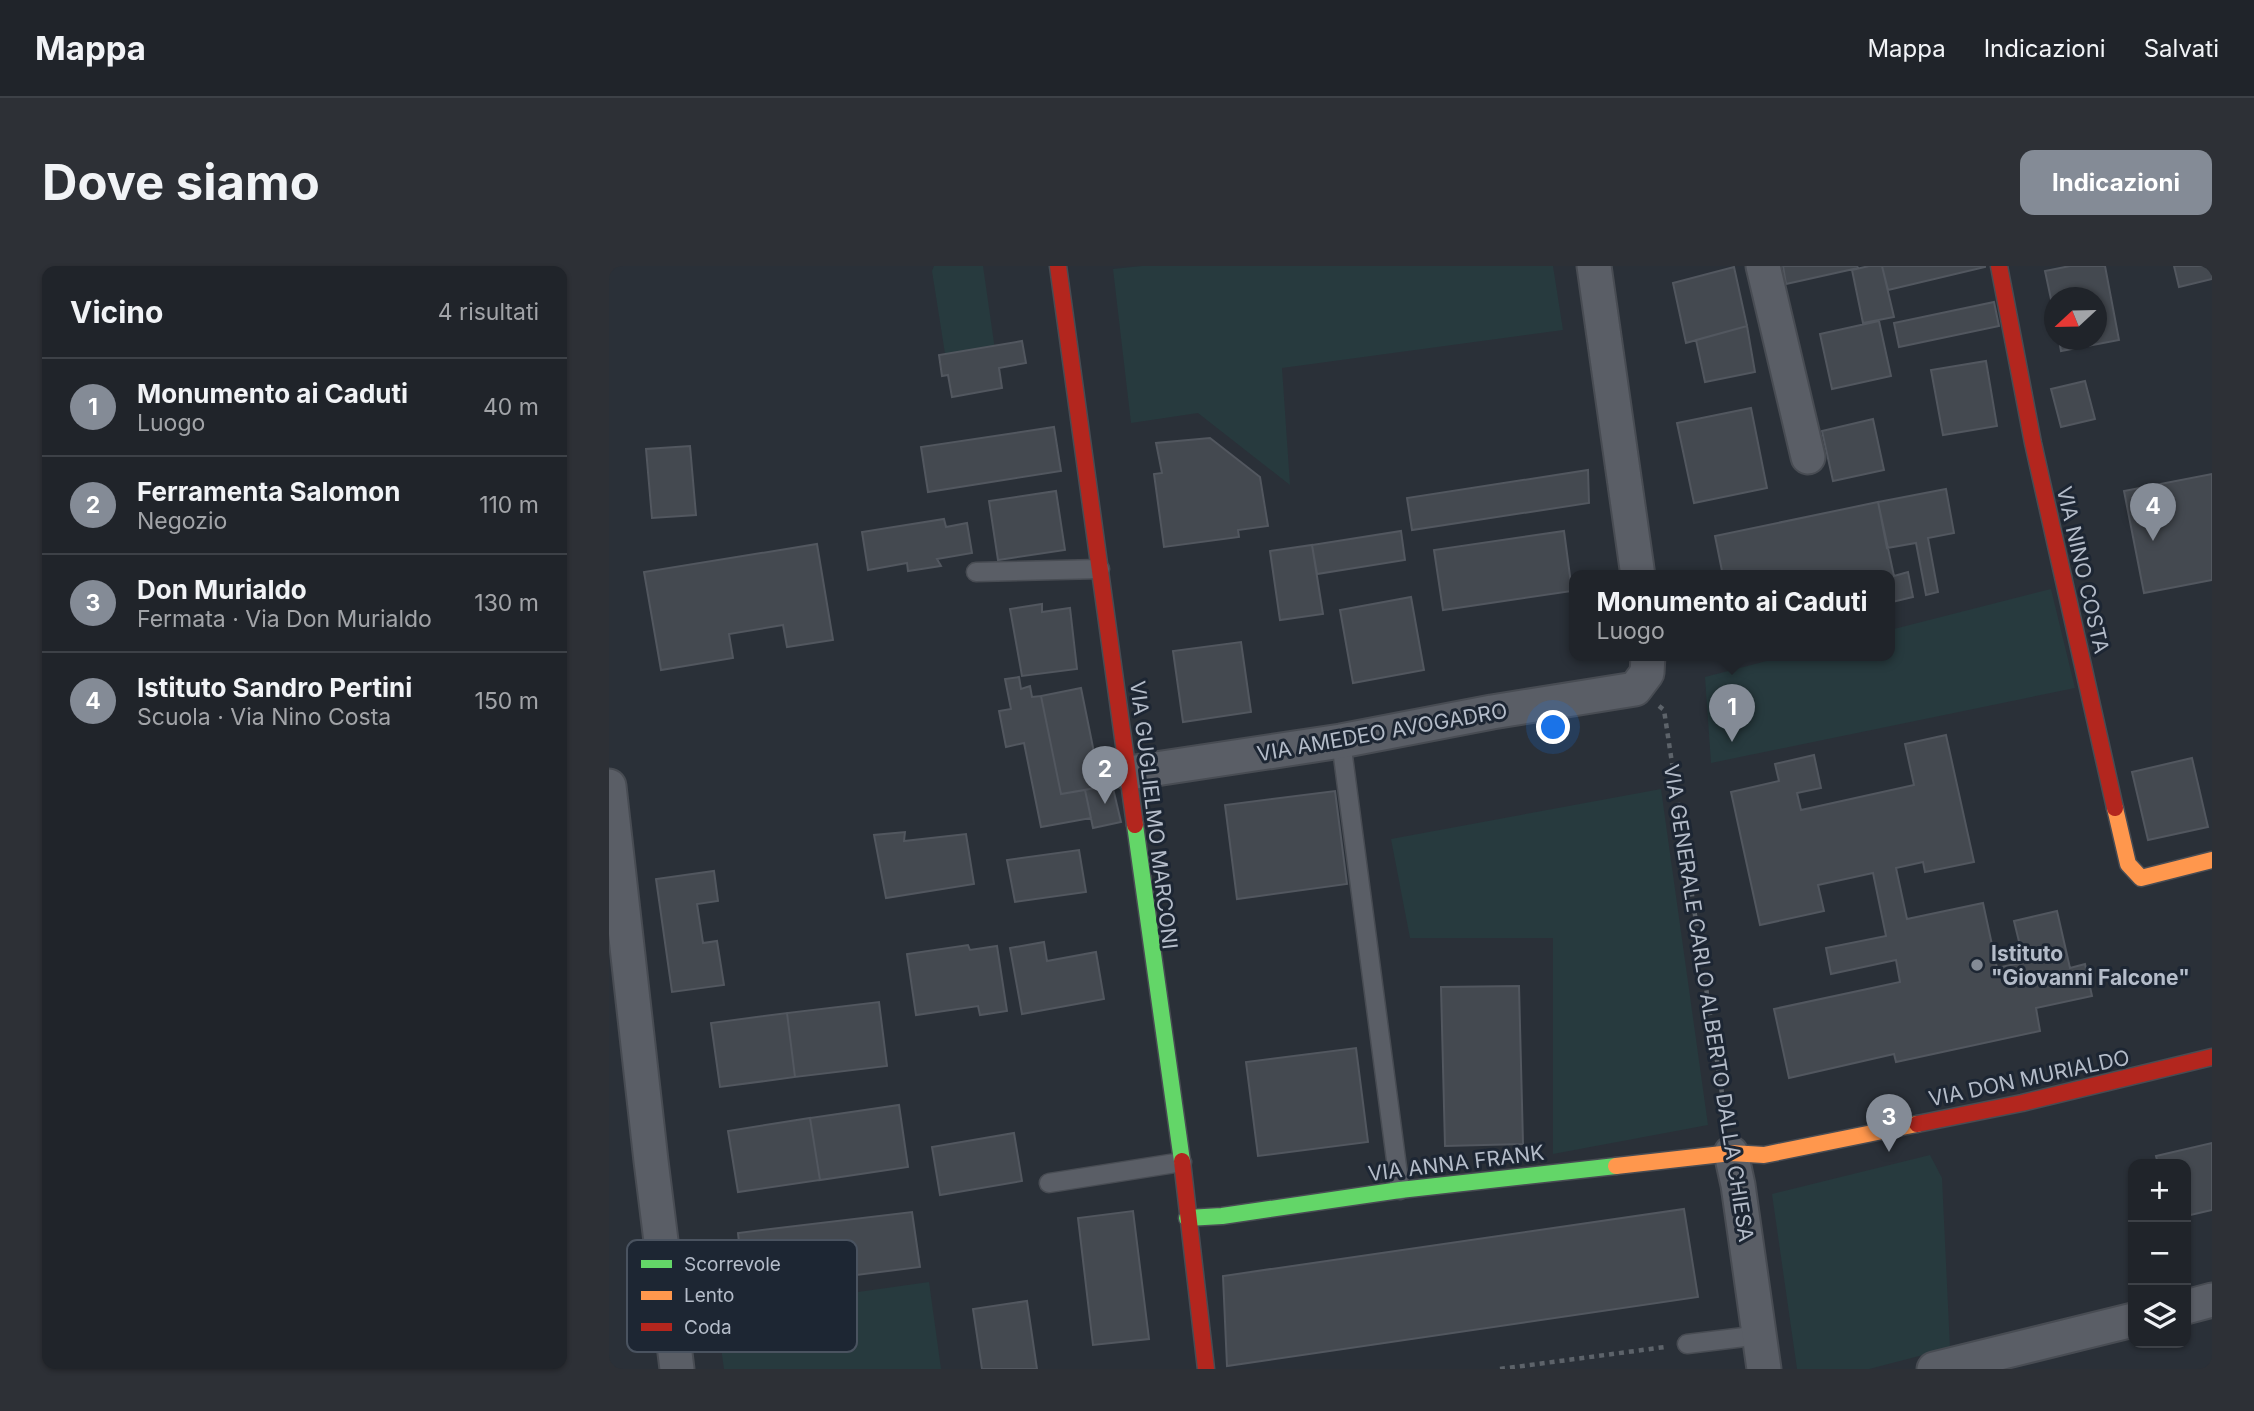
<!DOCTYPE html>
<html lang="it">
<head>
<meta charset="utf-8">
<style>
	:root { --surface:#20242a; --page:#2d3036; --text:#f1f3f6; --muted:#a2a4a8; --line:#3d4147; --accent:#848b96 }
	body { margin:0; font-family:Inter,sans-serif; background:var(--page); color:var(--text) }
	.controls { position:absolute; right:21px; bottom:21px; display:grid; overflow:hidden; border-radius:14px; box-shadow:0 2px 5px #0004 }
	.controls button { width:63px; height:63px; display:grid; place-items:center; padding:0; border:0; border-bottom:2px solid var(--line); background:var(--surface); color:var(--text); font:35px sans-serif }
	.compass { position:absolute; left:1435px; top:21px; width:63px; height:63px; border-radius:50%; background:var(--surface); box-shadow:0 2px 5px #0004; rotate:248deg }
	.you { position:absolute; left:945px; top:462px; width:24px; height:24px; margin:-18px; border:5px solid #fff; border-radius:50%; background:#1a73e8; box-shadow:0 0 0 10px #1a73e833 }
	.badge { display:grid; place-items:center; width:46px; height:46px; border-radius:50%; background:var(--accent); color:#fff; font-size:23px; font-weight:700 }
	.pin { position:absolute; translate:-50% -58px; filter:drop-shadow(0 2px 4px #0008) }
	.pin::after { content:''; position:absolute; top:37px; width:24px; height:21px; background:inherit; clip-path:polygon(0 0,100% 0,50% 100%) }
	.popup { position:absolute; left:960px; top:304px; width:326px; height:91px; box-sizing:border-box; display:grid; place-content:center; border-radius:14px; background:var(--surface); filter:drop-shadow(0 2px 5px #0005); font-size:23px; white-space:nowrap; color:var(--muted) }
	.popup b { font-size:26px; color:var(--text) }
	.popup::after { content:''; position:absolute; left:50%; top:100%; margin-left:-14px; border:14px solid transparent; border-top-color:var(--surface) }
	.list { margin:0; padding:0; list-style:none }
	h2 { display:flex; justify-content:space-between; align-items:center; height:91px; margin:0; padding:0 28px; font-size:30px }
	h2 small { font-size:23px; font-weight:400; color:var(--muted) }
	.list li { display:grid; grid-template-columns:46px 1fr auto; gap:21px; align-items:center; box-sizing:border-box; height:98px; padding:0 28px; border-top:2px solid var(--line) }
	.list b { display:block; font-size:26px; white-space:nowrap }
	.list p { margin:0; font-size:23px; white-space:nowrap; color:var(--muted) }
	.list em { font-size:23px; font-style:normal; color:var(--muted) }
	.icon { flex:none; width:38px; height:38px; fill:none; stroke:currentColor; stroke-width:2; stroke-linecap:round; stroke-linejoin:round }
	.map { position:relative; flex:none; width:1603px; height:1103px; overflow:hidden; border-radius:14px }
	header { display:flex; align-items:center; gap:42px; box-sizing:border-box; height:98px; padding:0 35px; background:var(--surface); border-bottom:2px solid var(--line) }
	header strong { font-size:33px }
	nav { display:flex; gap:38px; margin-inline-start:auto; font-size:24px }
	.intro { display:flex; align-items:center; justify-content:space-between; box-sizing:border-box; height:168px; padding:0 42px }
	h1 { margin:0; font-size:49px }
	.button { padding:18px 32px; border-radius:14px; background:var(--accent); color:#fff; font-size:24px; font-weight:700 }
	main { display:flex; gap:42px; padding:0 42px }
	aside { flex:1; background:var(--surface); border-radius:14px; box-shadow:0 2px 5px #0004 }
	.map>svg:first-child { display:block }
	.green { fill:#273a3e }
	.building { fill:#444950; stroke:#52575f; stroke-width:2 }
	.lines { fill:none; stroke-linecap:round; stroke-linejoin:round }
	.lane-casing { stroke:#484c53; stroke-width:21 }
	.street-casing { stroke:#484c53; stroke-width:37 }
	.fast-casing { stroke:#484c53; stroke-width:19 }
	.slow-casing { stroke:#484c53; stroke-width:19 }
	.jam-casing { stroke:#484c53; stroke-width:19 }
	.path { stroke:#5d636a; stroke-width:4.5; stroke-dasharray:5 5; stroke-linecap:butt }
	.lane { stroke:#5a5e66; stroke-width:18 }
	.street { stroke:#5a5e66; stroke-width:33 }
	.fast { stroke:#63d668; stroke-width:16 }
	.slow { stroke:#ff974d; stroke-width:16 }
	.jam { stroke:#b3261e; stroke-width:16 }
	.poi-dot { fill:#848b96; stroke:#1d2633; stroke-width:2.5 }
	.labels { text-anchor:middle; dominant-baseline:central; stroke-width:6; stroke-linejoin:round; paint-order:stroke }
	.street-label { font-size:21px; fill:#b4bcc9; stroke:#1d2633 }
	.poi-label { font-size:21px; font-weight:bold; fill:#b4bcc9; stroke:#1d2633; text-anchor:start }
	.key { fill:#1d2633; stroke:#4a5360; stroke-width:2 }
	.key-label { font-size:19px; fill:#b4bcc9 }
</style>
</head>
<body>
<header>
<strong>Mappa</strong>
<nav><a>Mappa</a><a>Indicazioni</a><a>Salvati</a></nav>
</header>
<div class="intro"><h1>Dove siamo</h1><a class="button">Indicazioni</a></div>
<main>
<aside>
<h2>Vicino<small>4 risultati</small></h2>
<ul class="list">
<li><span class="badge">1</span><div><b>Monumento ai Caduti</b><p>Luogo</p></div><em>40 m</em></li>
<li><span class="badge">2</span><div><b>Ferramenta Salomon</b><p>Negozio</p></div><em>110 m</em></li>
<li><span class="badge">3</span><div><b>Don Murialdo</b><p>Fermata · Via Don Murialdo</p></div><em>130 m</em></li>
<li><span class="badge">4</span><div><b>Istituto Sandro Pertini</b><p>Scuola · Via Nino Costa</p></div><em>150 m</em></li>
</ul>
</aside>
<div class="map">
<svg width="1603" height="1103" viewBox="0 0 1603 1103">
	<rect width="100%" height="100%" fill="#2a3038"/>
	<path class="green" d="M325,0H374L386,84L337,94L323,5Z
		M533,0H944L954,64L673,102L681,219L589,147L522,157L504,3Z
		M1442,323L1466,422L1102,497L1096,411L1177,390H1280L1281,364Z
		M1052,523L1099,859L944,888V672H801L782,573Z
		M1321,889L1333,912L1341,1082L1260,1103H1188L1163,928Z
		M320,1016L332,1103H115L107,1046Z"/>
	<path class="building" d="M1174,0H1248L1249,2L1177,18Z
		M1260,0H1273L1285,51L1254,57L1243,4Z
		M1273,0H1376V1L1279,24Z
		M1461,0H1496L1510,74L1452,85L1450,74H1488V32H1446V52L1436,5Z
		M1565,0H1603V13L1570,21Z
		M1125,1L1138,60L1077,77L1064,17Z
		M1385,36L1390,60L1290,81L1285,57Z
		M1270,55L1282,110L1223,123L1211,68Z
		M1138,60L1146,106L1096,116L1087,74Z
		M413,75L417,97L390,102L393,122L343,131L339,109L333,110L330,89Z
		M1377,95L1388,160L1334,169L1322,104Z
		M1476,115L1486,153L1452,161L1442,123Z
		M1142,142L1158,222L1085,237L1068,157Z
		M1264,153L1275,204L1224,215L1213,165Z
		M445,161L452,205L319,226L312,181Z
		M601,172L651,211L659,260L629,264L630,271L555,281L545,208L553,207L547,177Z
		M81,180L87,249L43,252L37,183Z
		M979,204L980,237L803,264L798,232Z
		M1603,208V314L1535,327L1515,225Z
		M1337,223L1345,267L1319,272L1329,326L1317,329L1307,277L1278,282L1269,236Z
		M447,225L456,284L389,294L380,235Z
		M1269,236L1285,310L1299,306L1304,331L1283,336L1280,310H1114L1106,270Z
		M335,253L337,261L358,257L363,287L328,293L332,300L299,305L298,297L259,304L253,266Z
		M792,265L796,294L708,308L703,279Z
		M955,265L963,325L834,344L825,284Z
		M208,278L224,374L178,381L174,359L120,368L124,392L52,404L35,306Z
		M703,279L714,348L671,354L661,285Z
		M802,331L815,404L744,417L731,344Z
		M433,338V346L461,342L468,403L413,410L401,343Z
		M632,376L642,446L574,456L564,385Z
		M410,411L412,423L421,420L423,431L432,430L452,528L476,524L482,552L432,561L415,477L397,481L390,445L402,443L396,413Z
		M472,422L492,521L452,528L432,430Z
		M1337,469L1365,596L1316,606L1314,596L1287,602L1298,653L1374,637L1388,702L1415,696L1405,655L1448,645L1461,702L1476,698L1483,730L1427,742L1431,765L1287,796L1285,788L1180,812L1165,743L1291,716L1287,694L1222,708L1217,682L1277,670L1264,607L1209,619L1215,645L1151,659L1122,526L1170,515L1166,498L1205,489L1212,522L1188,527L1192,544L1305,519L1296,478Z
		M1583,492L1599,561L1539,574L1523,506Z
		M503,518L512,556L484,562L476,524Z
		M726,525L738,618L628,633L616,539Z
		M296,566L295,575L357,568L365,618L277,632L265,569Z
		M470,584L477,626L406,636L398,594Z
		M105,605L109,635L88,638L94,677L108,675L115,719L63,726L47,613Z
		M435,676L438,695L487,686L495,733L413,748L401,682Z
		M359,679L361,684L388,680L398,745L371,749L369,740L307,749L298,688Z
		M910,720L914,878L836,880L832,721Z
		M270,736L278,800L186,811L178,747Z
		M178,747L186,811L111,821L102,757Z
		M747,782L759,876L649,890L637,796Z
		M290,839L299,901L211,914L201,852Z
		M201,852L211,914L129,926L119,865Z
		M405,867L413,915L331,929L323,881Z
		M1603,877V944L1577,950V898H1549L1547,890Z
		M1075,943L1089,1031L618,1100L614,1010Z
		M524,945L540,1073L484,1079L469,952Z
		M303,946L311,1001L135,1023L129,967Z
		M418,1035L428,1103H373L364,1043Z"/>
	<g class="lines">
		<g class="lane-casing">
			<path id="lane" d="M367,306L491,303
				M732,475L791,924
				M440,917L573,896
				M1078,1078L1152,1069"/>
		</g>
		<g class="street-casing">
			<path id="street" d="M985,0L1029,310
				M1154,0L1199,191
				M520,507L732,475L883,446L1026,423L1038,407L1039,390
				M0,520L42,895L68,1103
				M1122,887L1129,919L1155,1103
				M1577,1041L1603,1034
				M1325,1103L1524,1054"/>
		</g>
		<g class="fast-casing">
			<path id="fast" d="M526,559L573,895
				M578,952L613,950L791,924L1007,900"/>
		</g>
		<g class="slow-casing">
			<path id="slow" d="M1506,542L1519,598L1532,612L1603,594
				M1007,900L1122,887L1155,889L1308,858"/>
		</g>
		<g class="jam-casing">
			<path id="jam" d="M449,0L526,559
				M1390,0L1424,177L1506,542
				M1308,858L1413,837L1603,791
				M573,895L597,1103"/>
		</g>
		<path class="path" d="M1050,440L1055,444L1117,854
			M891,1103L1056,1081"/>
		<use href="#lane" class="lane"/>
		<use href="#street" class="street"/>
		<use href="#fast" class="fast"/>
		<use href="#slow" class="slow"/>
		<use href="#jam" class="jam"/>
	</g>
	<circle class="poi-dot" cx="1368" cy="699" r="7"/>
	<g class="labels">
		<g class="street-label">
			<text transform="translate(1474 304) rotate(77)">VIA NINO COSTA</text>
			<text transform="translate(773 466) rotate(-10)">VIA AMEDEO AVOGADRO</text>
			<text transform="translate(545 549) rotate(83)">VIA GUGLIELMO MARCONI</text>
			<text transform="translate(1100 737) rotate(81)">VIA GENERALE CARLO ALBERTO DALLA CHIESA</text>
			<text transform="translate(1420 812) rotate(-12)">VIA DON MURIALDO</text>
			<text transform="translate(847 897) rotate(-7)">VIA ANNA FRANK</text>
		</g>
		<g class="poi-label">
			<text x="1382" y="687">Istituto<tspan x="1382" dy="24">"Giovanni Falcone"</tspan></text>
		</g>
	</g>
	<rect x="18" y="974" width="230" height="112" rx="10" class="key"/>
	<rect x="32" y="994" width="31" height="8" fill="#63d668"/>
	<rect x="32" y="1025" width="31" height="9" fill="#ff974d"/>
	<rect x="32" y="1057" width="31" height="8" fill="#b3261e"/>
	<g class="key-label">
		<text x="75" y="1005">Scorrevole</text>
		<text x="75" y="1036">Lento</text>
		<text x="75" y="1068">Coda</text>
	</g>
</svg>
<div class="controls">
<button>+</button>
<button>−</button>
<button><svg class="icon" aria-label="layers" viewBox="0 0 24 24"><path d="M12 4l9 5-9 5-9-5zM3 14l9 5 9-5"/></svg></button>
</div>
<svg class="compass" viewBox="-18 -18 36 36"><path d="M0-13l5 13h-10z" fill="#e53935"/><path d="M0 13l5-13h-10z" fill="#a2a4a8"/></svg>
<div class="you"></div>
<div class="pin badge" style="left:1123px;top:476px">1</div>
<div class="popup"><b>Monumento ai Caduti</b>Luogo</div>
<div class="pin badge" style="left:496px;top:538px">2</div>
<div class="pin badge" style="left:1280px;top:886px">3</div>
<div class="pin badge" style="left:1544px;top:275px">4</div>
</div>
</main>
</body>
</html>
